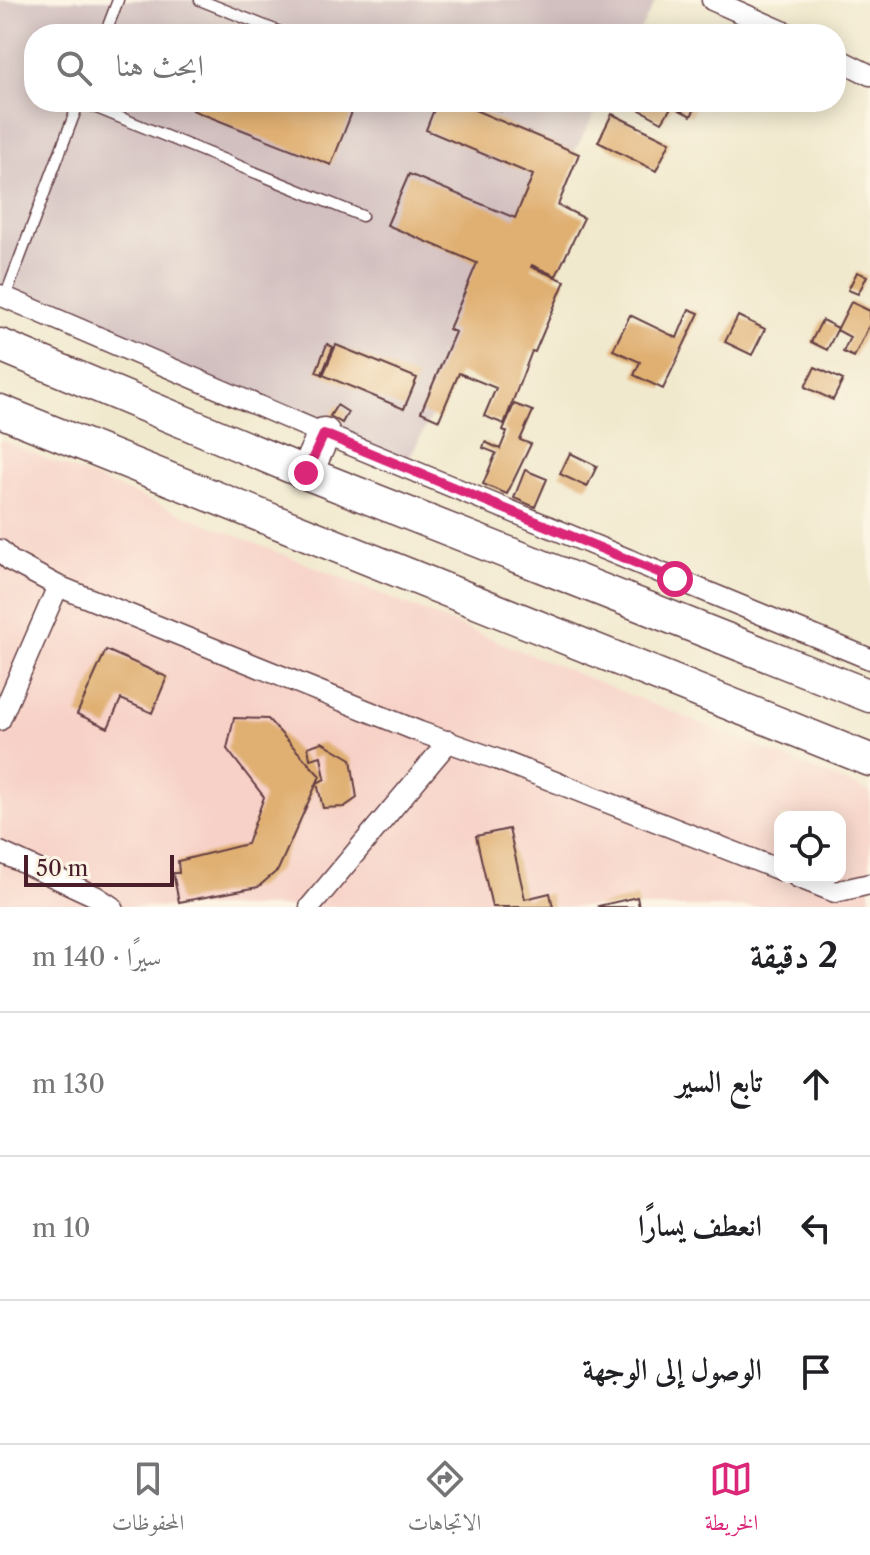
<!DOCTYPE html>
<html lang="ar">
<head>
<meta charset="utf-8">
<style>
	:root { --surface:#fff; --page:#f2f2f2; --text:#202124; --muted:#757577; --line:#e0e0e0; --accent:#db2777 }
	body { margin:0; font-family:"Libre Caslon Text",Amiri,serif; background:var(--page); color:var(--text); direction:rtl }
	.controls { position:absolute; right:24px; bottom:24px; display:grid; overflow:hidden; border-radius:16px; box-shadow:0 4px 20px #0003 }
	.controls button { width:72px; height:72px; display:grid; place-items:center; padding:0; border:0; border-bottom:2px solid var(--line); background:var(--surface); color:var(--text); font:40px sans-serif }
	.scale { position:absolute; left:24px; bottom:20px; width:150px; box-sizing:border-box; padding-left:8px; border:4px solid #4a1f2b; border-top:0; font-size:22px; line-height:28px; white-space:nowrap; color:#4a1f2b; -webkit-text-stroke:6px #fcf5e5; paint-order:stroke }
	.stop { position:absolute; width:24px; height:24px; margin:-18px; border:6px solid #db2777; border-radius:50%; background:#fff }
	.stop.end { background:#db2777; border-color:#fff; box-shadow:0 2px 8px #0008 }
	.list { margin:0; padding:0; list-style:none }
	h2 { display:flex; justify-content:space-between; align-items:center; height:104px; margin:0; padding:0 32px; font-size:34px }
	h2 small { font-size:26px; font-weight:400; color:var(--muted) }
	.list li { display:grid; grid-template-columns:52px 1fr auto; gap:24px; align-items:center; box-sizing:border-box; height:144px; padding:0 32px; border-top:2px solid var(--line) }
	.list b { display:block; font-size:30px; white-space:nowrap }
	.list em { font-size:26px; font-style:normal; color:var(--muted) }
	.icon { flex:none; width:44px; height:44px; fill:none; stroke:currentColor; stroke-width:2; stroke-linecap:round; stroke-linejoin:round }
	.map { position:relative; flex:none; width:870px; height:907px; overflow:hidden; direction:ltr }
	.search { position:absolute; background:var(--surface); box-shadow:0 4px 20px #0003; left:24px; right:24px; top:24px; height:88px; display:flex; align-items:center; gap:20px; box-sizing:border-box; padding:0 28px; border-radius:32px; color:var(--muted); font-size:30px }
	.sheet { height:536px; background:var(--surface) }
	nav { display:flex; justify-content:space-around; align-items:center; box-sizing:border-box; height:112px; border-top:2px solid var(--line); background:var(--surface); font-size:22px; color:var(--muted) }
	nav a { display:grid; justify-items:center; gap:4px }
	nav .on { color:var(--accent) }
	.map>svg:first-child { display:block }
	.built { fill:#f7d1c7; fill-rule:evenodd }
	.industrial { fill:#d2bfc0 }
	.building { fill:#e0b073 }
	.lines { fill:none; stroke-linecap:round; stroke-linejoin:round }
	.lane-casing { stroke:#633d43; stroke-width:13 }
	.street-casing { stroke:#633d43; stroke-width:23 }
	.primary-casing { stroke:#633d43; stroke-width:35 }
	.lane { stroke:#fff; stroke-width:10 }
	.street { stroke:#fff; stroke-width:20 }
	.primary { stroke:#fff; stroke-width:32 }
	.route { stroke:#db2777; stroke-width:10 }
</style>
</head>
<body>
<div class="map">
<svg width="870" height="907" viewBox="0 0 870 907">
	<rect width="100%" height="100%" fill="#fcf5e5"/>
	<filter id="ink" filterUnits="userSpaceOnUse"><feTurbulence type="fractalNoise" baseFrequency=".0125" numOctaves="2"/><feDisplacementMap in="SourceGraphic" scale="16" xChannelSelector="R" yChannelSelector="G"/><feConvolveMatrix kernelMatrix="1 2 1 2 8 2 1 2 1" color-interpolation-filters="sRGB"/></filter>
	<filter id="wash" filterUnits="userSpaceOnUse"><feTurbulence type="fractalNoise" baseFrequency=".006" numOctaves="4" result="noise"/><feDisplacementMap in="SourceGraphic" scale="32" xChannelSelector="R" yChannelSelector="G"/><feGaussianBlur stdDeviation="1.8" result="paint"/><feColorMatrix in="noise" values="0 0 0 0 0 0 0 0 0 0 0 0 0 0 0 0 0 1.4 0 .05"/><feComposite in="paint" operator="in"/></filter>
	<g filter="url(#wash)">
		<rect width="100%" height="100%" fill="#f1e9ce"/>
		<path class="built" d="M0,440L870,792V907H0ZM780,817H840V877H780Z"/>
		<path class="industrial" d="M0,0H651L655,2L638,34H34V102H601L407,462L0,292Z"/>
		<g id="blocks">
			<path class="building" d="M195,102H356L331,165L192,110Z
				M437,102H456L579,154L558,205L584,218L556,276L532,265L531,267L565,281L535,352L532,351L504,424L484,416L496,388L459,373L439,420L421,412L455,332L449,329L477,263L387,225L409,174L515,218L533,175L426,130Z
				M489,102H505L501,111L488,106Z
				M626,102H699L691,116L672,106L662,122Z
				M612,114L670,142L656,171L598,142Z
				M857,272L867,276L858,294L848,290Z
				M851,302L870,311V324L854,357L843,352L850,337L837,330Z
				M689,309L699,313L663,389L634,375L640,362L613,350L630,315L677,338Z
				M738,316L765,329L752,355L725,342Z
				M822,320L838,328L827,350L811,342Z
				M327,344L333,347L322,374L316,372Z
				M336,345L417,378L404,409L323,375Z
				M815,367L843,380L833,400L805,387Z
				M514,404L533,411L520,440L531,444L507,494L483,484L496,453L483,448L485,442L500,449L507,432L503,430Z
				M337,405L348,412L342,423L330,416Z
				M570,453L597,466L587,487L560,474Z
				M525,470L547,479L535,507L514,498Z
				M106,650L167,677L152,713L121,699L108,728L77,714Z
				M234,718L268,719L320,776L278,870L258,887L179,902L173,873H179L178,861L247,844L264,797L227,749Z
				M322,742L351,759L357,798L344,807L323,808L317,783L325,779L321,756L310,759L308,747Z
				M509,829L525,899L550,893L553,907H492L476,836Z
				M637,897L639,907H599L598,906Z"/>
		</g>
	</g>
	<g filter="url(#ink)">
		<use href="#blocks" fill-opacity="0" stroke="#633d43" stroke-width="2"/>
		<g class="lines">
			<g class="lane-casing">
				<path id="lane" d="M200,0L285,34
					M105,34L118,0
					M82,102L362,216
					M5,297L79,102"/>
			</g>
			<g class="street-casing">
				<path id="street" d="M712,0L789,34
					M836,58L870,75
					M0,295L324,434L870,659
					M0,550L11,561L58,586L420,732L499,760L780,870
					M0,720L58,586
					M0,852L95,896L112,907
					M797,877L835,892L870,884
					M310,907L449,741"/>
			</g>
			<g class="primary-casing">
				<path id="primary" d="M0,345L306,473L870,696
					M0,411L870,760
					M306,473L324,434"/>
			</g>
			<use href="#lane" class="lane"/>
			<use href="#street" class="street"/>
			<use href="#primary" class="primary"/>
		</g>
	</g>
	<g class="lines" filter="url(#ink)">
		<path class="route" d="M306,473L324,434L675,579"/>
	</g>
</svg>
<div class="controls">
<button><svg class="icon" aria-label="locate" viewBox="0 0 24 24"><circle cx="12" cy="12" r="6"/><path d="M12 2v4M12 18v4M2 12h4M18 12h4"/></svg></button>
</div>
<div class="scale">50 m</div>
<div class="stop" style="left:675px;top:579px"></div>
<div class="stop end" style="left:306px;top:473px"></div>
<div class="search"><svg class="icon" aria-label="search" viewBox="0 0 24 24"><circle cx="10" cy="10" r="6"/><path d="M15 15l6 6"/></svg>ابحث هنا</div>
</div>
<section class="sheet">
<h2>2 دقيقة<small>سيرًا · 140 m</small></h2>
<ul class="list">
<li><svg class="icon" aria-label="ahead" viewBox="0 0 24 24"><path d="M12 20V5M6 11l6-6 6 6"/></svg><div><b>تابع السير</b></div><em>130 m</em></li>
<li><svg class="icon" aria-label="left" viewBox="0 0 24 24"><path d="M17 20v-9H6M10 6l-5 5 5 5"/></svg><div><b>انعطف يسارًا</b></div><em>10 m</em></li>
<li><svg class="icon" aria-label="arrive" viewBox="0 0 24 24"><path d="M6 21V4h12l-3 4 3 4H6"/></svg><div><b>الوصول إلى الوجهة</b></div></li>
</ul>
</section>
<nav>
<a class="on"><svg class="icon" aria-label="map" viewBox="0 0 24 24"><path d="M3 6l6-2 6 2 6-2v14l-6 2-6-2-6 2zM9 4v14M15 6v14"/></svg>الخريطة</a>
<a><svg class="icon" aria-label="directions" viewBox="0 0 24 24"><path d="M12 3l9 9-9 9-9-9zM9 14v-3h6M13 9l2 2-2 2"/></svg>الاتجاهات</a>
<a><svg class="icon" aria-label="saved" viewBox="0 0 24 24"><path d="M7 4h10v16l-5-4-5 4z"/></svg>المحفوظات</a>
</nav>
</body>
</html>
